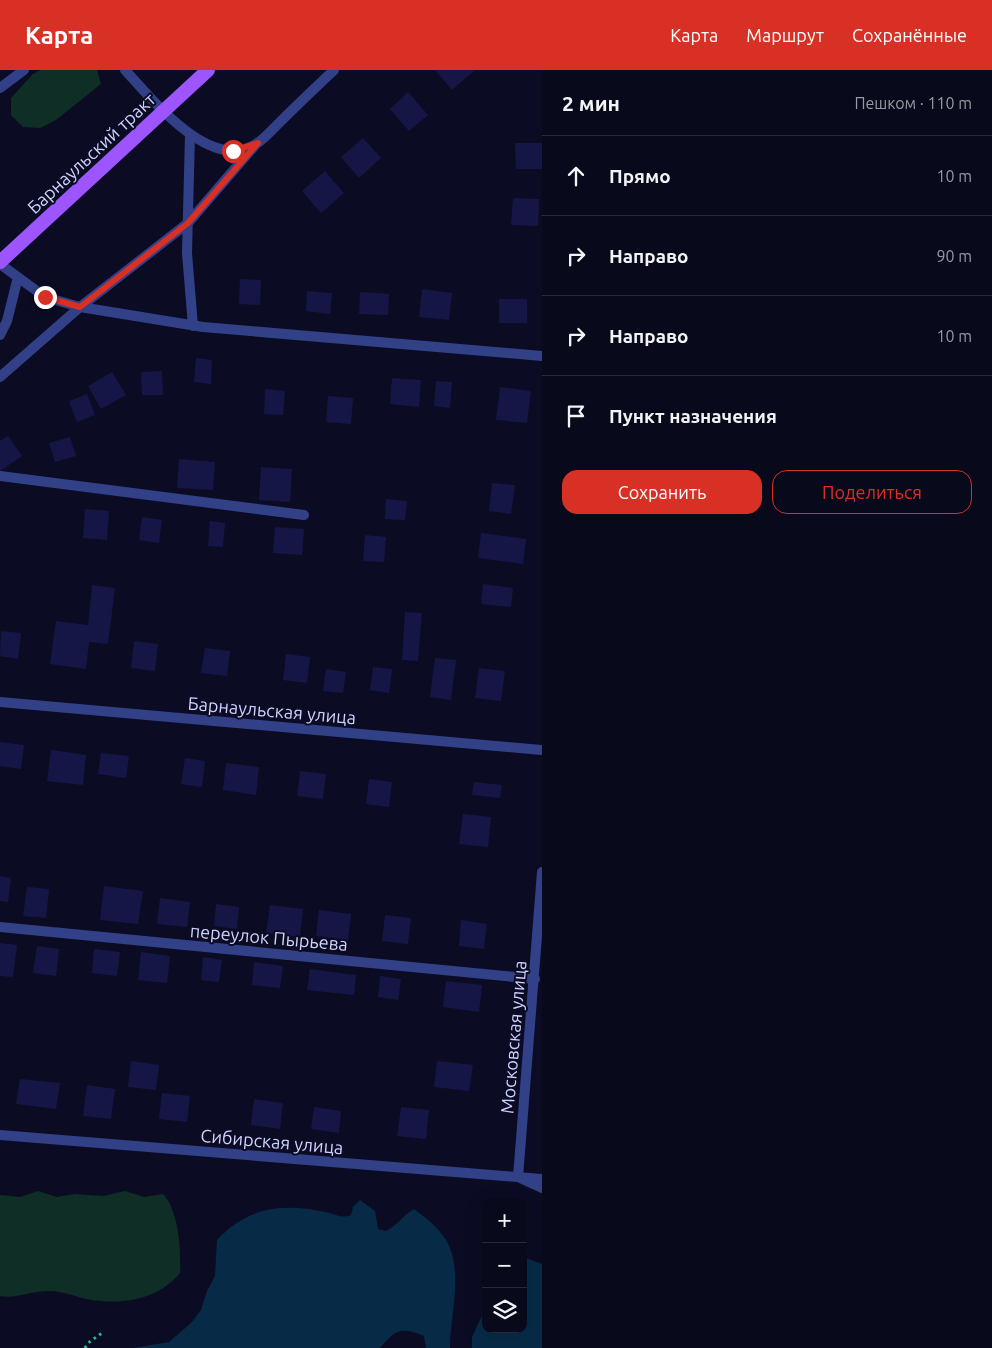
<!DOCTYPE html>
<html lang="ru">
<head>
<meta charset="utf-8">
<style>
	:root { --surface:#08091a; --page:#111223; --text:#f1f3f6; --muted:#989aa2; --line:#292a39; --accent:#d93025 }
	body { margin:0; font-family:Ubuntu,sans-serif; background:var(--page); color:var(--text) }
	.controls { position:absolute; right:15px; bottom:15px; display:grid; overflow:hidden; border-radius:10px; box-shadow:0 5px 20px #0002 }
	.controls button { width:45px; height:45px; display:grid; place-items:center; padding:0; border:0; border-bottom:1px solid var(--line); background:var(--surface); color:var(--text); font:25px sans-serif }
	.stop { position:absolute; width:15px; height:15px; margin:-11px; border:4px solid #d93025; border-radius:50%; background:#fff }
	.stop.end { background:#d93025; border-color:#fff; box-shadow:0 1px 5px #0008 }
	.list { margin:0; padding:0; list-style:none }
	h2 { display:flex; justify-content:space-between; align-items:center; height:65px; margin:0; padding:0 20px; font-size:21px }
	h2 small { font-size:16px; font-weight:400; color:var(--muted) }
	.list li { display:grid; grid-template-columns:32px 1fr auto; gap:15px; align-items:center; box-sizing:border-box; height:80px; padding:0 20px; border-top:1px solid var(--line) }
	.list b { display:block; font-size:19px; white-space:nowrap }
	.list em { font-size:16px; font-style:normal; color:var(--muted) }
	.actions { display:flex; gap:10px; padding:15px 20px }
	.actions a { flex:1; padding:11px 0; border:1px solid var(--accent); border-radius:15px; text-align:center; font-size:18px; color:var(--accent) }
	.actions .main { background:var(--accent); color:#fff }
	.icon { flex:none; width:28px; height:28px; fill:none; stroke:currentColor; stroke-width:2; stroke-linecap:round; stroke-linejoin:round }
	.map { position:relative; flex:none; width:542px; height:1278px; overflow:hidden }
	header { display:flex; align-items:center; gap:30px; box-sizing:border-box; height:70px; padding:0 25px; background:var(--accent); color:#fff }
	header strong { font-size:24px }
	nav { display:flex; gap:28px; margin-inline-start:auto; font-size:18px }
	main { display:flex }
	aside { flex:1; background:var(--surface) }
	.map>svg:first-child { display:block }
	.green { fill:#0e2e26 }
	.water { fill:#072b47 }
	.building { fill:#161646 }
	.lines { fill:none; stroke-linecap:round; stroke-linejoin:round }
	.path { stroke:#22bf94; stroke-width:3; stroke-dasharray:2.5 4; stroke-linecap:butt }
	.service { stroke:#324087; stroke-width:10 }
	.minor { stroke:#324087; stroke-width:10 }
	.tertiary { stroke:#324087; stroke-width:10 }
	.primary { stroke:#9c55ff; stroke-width:14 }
	.route { stroke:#d93025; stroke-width:6 }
	.labels { text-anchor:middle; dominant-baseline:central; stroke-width:4; stroke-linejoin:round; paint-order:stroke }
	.street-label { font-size:18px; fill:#ced2ff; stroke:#0b0c23 }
</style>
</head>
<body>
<header>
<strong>Карта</strong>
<nav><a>Карта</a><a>Маршрут</a><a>Сохранённые</a></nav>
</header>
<main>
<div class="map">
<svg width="542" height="1278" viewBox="0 0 542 1278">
	<rect width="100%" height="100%" fill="#0b0c23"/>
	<path class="green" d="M41,0H97L101,14L56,50L40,58L23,57L11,45V28L33,4Z
		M38,1121L57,1127L75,1124L103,1126L125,1121L144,1127L163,1124C179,1141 181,1180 180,1203C158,1229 125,1235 92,1230C78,1228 64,1221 50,1221C33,1220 17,1229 0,1226V1125L20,1127Z"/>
	<path class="water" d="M360,1130L375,1141L378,1159L386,1161C397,1156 403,1145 414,1139C423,1146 433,1153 440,1162C467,1192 450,1242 450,1278H426L424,1266C401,1257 396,1259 380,1278H133L169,1272L191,1253L201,1240L207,1221L215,1206L217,1170C248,1137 281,1133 325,1142C336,1144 340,1149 351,1145L353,1137Z
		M523,1187L542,1194V1278H472V1267L486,1237V1259H523Z"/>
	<path class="building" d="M435,0H475L452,20Z
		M408,22L428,45L409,61L390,39Z
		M363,68L381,88L359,108L341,87Z
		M515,73H542V99H516Z
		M325,101L344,123L321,143L302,121Z
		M513,128L539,129L538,156L511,155Z
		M240,209L261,210L260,235L239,234Z
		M422,219L452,223L449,250L419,247Z
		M307,221L332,223L330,244L306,241Z
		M360,222L389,224L388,245L359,244Z
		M499,229H527V253H499Z
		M196,288L212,290L211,314L194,312Z
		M162,301L163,325H142L141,302Z
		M112,302L126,325L101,339L88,316Z
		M392,308L421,310L419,337L390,334Z
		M436,311L452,312L450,338L434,336Z
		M500,317L531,321L527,353L496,350Z
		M265,319L285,321L283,345L264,344Z
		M87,324L95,345L77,352L69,331Z
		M328,326L353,328L351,354L326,352Z
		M8,366L22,386L0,401V371Z
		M70,367L76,386L55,392L49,373Z
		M179,389L215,392L213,420L177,418Z
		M261,397L292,399L290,432L259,430Z
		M492,413L515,415L511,444L489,441Z
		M386,429L407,431L405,450L385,449Z
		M85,439L109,441L107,470L83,468Z
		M142,447L162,450L159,473L139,470Z
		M210,451L225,453L223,477L208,476Z
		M275,457L304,459L302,485L273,483Z
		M481,463L526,469L523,494L478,488Z
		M365,465L386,467L384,492L363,491Z
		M483,514L513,518L511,537L481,534Z
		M92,515L115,518L108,574L89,572L86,599L50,594L56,551L88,555Z
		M405,542L422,543L418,591L402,590Z
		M1,561L21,563L18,589L0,586Z
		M134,571L158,574L155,601L131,598Z
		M205,578L230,581L227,606L201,603Z
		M286,584L310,587L307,613L283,610Z
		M435,588L456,590L451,630L430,627Z
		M373,597L392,599L389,623L370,620Z
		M479,598L505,601L501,631L475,628Z
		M326,599L346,602L343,623L323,621Z
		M0,672L24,675L21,699L0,696Z
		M51,680L86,685L83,715L47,711Z
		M101,683L129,686L126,708L98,704Z
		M185,688L205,691L202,717L181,714Z
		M226,693L259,697L256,725L223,720Z
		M300,701L326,704L323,729L297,726Z
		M369,709L392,712L389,737L366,734Z
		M474,712L502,715L500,728L472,725Z
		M463,744L491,747L488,777L459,774Z
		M0,806L11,808L8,832L0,831Z
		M104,816L143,821L138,854L100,850Z
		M27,817L49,819L46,848L23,846Z
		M160,828L190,832L187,857L157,854Z
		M216,834L239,837L237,859L214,856Z
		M270,835L303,839L300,867L266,863Z
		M319,840L351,844L348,870L316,866Z
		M385,845L411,848L408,874L382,871Z
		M461,850L487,854L484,879L459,876Z
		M0,873L17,875L13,907L0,906Z
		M37,876L59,879L56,906L33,903Z
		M94,879L120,882L117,906L92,903Z
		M141,882L170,886L167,913L138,910Z
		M203,887L222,890L219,912L201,910Z
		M254,892L283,896L280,918L252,915Z
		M310,899L356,905L354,925L307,920Z
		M380,906L401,909L398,930L378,927Z
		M446,911L482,915L479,942L443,937Z
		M131,991L159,995L156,1020L128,1017Z
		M437,991L473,995L469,1021L434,1017Z
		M20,1009L60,1013L56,1039L16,1034Z
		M87,1015L115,1019L111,1049L83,1046Z
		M162,1023L190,1026L187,1052L159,1049Z
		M254,1029L283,1033L280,1059L251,1055Z
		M314,1037L341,1041L339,1063L311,1059Z
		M401,1037L429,1040L426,1069L397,1066Z"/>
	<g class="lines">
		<path class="path" d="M85,1278L88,1273L102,1263"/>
		<path class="service" d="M125,0C153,30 212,106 259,72C267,66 274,58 281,51C298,34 316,17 334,0
			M0,18L24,0
			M190,64L187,183L193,256
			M0,194L45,227L80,237L188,153L257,73
			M0,265L7,251L18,207
			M0,307L80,237L203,257
			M0,406L304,445"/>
		<path class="minor" d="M203,257L542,286
			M542,802L518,1107L542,1118
			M0,857L535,909
			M0,1065L542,1109"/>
		<path class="tertiary" d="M0,632L542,680"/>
		<path class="primary" d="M0,192L208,0"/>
	</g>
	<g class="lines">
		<path class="route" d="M45,227L80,237L188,153L258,73L233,81"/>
	</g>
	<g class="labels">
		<g class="street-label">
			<text transform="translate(91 83) rotate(-43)">Барнаульский тракт</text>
			<text transform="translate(272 640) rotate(5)">Барнаульская улица</text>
			<text transform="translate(269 867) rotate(5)">переулок Пырьева</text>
			<text transform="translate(513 967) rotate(-85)">Московская улица</text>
			<text transform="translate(272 1071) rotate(5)">Сибирская улица</text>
		</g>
	</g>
</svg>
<div class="controls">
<button>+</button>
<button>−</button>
<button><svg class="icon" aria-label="layers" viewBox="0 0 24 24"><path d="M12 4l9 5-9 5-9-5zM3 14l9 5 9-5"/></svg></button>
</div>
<div class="stop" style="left:233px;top:81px"></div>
<div class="stop end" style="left:45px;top:227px"></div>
</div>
<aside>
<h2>2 мин<small>Пешком · 110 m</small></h2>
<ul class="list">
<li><svg class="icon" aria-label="ahead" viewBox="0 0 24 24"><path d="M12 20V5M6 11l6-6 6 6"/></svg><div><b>Прямо</b></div><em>10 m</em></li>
<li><svg class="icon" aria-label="right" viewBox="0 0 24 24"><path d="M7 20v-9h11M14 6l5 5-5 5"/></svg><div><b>Направо</b></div><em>90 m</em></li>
<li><svg class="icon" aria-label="right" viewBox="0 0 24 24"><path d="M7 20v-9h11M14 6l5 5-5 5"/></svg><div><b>Направо</b></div><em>10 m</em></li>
<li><svg class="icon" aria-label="arrive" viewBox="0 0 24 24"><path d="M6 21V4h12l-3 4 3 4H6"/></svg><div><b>Пункт назначения</b></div></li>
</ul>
<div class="actions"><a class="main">Сохранить</a><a>Поделиться</a></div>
</aside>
</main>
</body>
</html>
